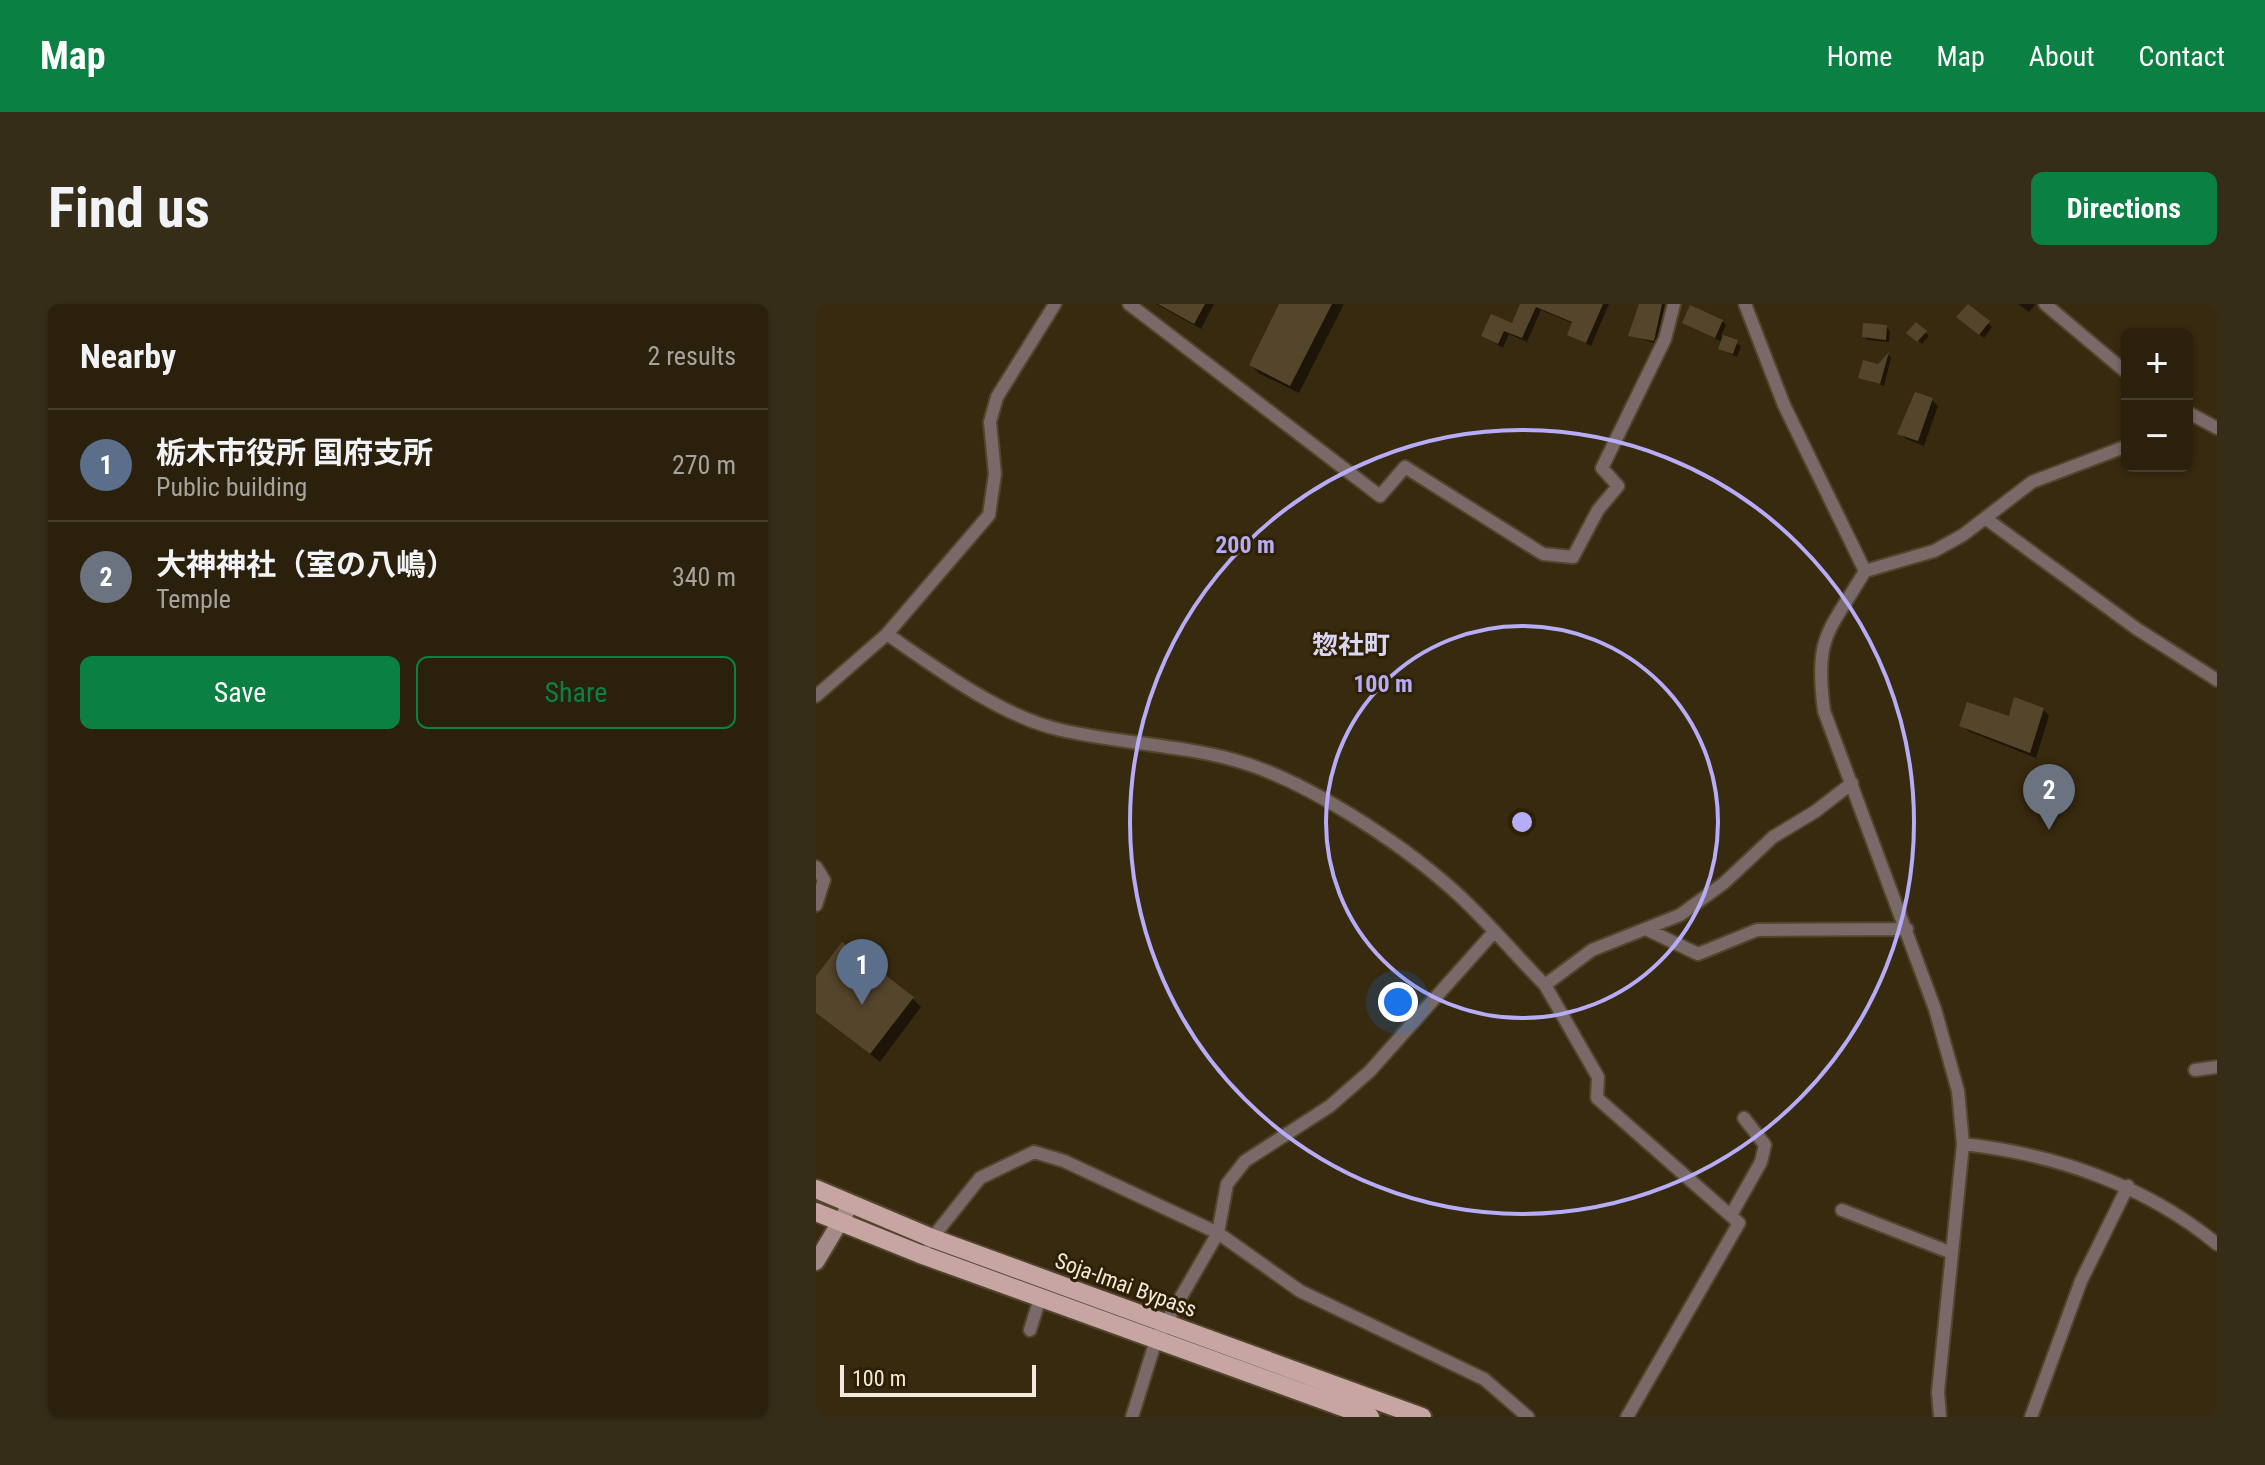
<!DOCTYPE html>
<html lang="en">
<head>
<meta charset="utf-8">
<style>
	:root { --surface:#2a200b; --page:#362d19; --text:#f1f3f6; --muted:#a5a39d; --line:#463e2c; --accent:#0b8043 }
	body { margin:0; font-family:"Roboto Condensed","Noto Sans JP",sans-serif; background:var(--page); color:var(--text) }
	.controls { position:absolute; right:24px; top:24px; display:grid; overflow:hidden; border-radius:12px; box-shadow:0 2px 6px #0004 }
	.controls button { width:72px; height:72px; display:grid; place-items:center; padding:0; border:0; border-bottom:2px solid var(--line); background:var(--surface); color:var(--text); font:40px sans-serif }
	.scale { position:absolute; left:24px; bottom:20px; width:196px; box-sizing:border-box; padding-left:8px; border:4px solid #f3eadb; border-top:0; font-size:22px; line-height:28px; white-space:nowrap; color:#f3eadb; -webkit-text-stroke:6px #2d2005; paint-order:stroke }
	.you { position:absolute; left:582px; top:698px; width:28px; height:28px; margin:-20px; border:6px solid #fff; border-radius:50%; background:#1a73e8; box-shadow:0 0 0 12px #1a73e833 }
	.badge { display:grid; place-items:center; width:52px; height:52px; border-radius:50%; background:var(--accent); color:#fff; font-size:26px; font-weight:700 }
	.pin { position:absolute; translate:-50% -66px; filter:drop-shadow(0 2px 4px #0008) }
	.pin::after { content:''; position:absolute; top:42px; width:28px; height:24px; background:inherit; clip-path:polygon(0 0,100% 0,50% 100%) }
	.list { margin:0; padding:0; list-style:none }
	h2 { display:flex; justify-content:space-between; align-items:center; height:104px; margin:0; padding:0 32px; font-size:34px }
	h2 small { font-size:26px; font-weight:400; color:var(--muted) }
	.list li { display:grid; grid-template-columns:52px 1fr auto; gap:24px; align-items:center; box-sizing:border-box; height:112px; padding:0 32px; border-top:2px solid var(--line) }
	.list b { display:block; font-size:30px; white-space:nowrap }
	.list p { margin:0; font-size:26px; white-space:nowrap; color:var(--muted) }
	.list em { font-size:26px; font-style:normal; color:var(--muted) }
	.actions { display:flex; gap:16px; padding:24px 32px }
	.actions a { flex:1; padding:18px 0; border:2px solid var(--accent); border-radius:12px; text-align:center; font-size:28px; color:var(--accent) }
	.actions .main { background:var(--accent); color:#fff }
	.map { position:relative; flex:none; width:1401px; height:1113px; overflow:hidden; border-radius:12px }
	header { display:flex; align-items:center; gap:48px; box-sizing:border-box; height:112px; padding:0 40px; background:var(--accent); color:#fff }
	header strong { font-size:38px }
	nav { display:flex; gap:44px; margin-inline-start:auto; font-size:28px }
	.intro { display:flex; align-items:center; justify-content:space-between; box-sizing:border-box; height:192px; padding:0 48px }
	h1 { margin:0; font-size:56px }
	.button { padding:20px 36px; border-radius:12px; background:var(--accent); color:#fff; font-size:28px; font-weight:700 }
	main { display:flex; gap:48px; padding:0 48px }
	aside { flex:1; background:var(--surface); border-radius:12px; box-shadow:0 2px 6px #0004 }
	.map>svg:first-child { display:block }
	.shadow { fill:#0007 }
	.building { fill:#55462b }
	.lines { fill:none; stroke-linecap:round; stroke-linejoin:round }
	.minor-casing { stroke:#52452c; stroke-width:16 }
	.secondary-casing { stroke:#52452c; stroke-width:20 }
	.primary-casing { stroke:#52452c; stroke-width:22 }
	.minor { stroke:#796968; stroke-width:12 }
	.secondary { stroke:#a48b89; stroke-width:16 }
	.primary { stroke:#c6a5a3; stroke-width:18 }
	.ring { fill:none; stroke:#b6acf8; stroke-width:4 }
	.labels { text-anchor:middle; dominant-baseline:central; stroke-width:6; stroke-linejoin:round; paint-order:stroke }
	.street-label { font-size:22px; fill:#f3eadb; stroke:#2d2005 }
	.quarter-label { font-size:26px; font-weight:bold; fill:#dad7f4; stroke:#2d2005 }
	.centre { fill:#b6acf8; stroke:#2d2005; stroke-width:4 }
	.ring-label { font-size:24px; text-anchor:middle; font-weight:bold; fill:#b6acf8; stroke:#2d2005; stroke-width:6; stroke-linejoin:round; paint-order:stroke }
</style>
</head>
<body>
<header>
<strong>Map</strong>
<nav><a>Home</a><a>Map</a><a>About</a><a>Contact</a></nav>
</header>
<div class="intro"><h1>Find us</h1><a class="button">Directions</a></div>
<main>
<aside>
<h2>Nearby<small>2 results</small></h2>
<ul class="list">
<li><span class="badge" style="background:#5c6f8a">1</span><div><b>栃木市役所 国府支所</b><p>Public building</p></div><em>270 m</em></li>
<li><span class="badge" style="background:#6b7280">2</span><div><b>大神神社（室の八嶋）</b><p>Temple</p></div><em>340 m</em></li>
</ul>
<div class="actions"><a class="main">Save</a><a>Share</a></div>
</aside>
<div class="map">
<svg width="1401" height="1113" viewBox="0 0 1401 1113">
	<rect width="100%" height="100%" fill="#382a0f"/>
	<path class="shadow" d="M340,0H398L385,25Z
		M466,0H528L483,89L444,70L435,61Z
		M706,0H793L775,42L753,30L758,20L725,6L711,38L693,30L687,44L667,32L697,22Z
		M824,0H849L841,40L814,31Z
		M1202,0H1218L1219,1L1213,8Z
		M1151,2L1176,23L1168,34L1146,17Z
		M906,17L910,21L905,32L925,42L921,53L904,45L906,38L869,18Z
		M1100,21L1113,32L1106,40L1093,29Z
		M1070,23L1074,27L1073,38L1052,36L1048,32Z
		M1073,51L1075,54L1068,82L1044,73Z
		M1116,96L1122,102L1108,142L1090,135L1084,129Z
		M1227,405L1233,412L1220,454L1152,427L1146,421Z
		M0,676L97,695L105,703L64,758L0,709Z"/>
	<path class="building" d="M342,0H389L378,20Z
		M463,0H516L474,82L433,61Z
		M704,0H787L770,39L751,31L756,18L720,3L706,34L688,27L682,40L665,32L675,10L696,19Z
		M823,0H846L838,37L812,32Z
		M1152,0L1174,17L1163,31L1140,13Z
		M874,1L907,16L899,34L866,19Z
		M1100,18L1111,27L1101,38L1090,29Z
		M1047,19L1071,21L1070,36L1046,33Z
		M907,31L922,36L917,50L902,45Z
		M1073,48L1064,80L1042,74L1047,56L1062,60Z
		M1099,88L1117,94L1102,137L1081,130Z
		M1198,393L1228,404L1214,449L1143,422L1151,398L1193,412Z
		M26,638L98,693L54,750L0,709V672Z"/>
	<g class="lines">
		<g class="minor-casing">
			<path id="minor" d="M313,0L564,192L589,163L727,250L757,253L782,206L802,182L786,164L849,35L858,0
				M929,0L968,101L1049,267
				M1229,0L1311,69
				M1371,108L1401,124
				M1169,214L1321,325L1401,376
				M71,330C120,364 186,413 245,426C301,439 364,441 418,456C488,475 582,537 636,585C669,614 698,650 729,681L776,646L864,611L908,579L957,533L1000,507L1036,479
				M0,392L71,330L173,211L179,170L174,118L181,93L239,0
				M0,563L8,576L0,601
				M830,625L882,650L941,626L1091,625
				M729,681L782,773L781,794L923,919L811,1113
				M1379,766L1401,763
				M1147,840C1239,850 1329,881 1401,940
				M1026,906L1136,949
				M915,911L945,858L949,841L928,814
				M113,938L164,874L218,848L248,857L402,929L484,987L668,1075L712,1113
				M214,1026L224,994
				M316,1113L340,1036L402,929L411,880L429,857L514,802L554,767L677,629
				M1124,1113L1122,1088L1147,840L1142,787L1119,705L1008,407C998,331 1013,328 1049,267L1118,247L1147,231L1216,178L1311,142
				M1215,1113L1265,977L1312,882"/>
		</g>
		<g class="secondary-casing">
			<path id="secondary" d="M0,958L30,908"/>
		</g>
		<g class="primary-casing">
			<path id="primary" d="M0,885L116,934L606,1113
				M0,908L104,950L554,1113"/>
		</g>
		<use href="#minor" class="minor"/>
		<use href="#secondary" class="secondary"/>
		<use href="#primary" class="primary"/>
	</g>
	<g class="ring">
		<circle cx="706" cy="518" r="196"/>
		<circle cx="706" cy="518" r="392"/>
	</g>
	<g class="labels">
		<g class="street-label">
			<text transform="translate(310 981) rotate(20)">Soja-Imai Bypass</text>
		</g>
		<g class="quarter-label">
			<text x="535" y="341">惣社町</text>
		</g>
	</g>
	<circle cx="706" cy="518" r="12" class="centre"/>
	<g class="ring-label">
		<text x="429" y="249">200 m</text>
		<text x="567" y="388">100 m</text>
	</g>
</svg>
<div class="controls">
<button>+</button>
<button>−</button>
</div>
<div class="scale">100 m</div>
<div class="you"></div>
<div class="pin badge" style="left:46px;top:701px;background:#5c6f8a">1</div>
<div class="pin badge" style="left:1233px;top:526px;background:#6b7280">2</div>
</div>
</main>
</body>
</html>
